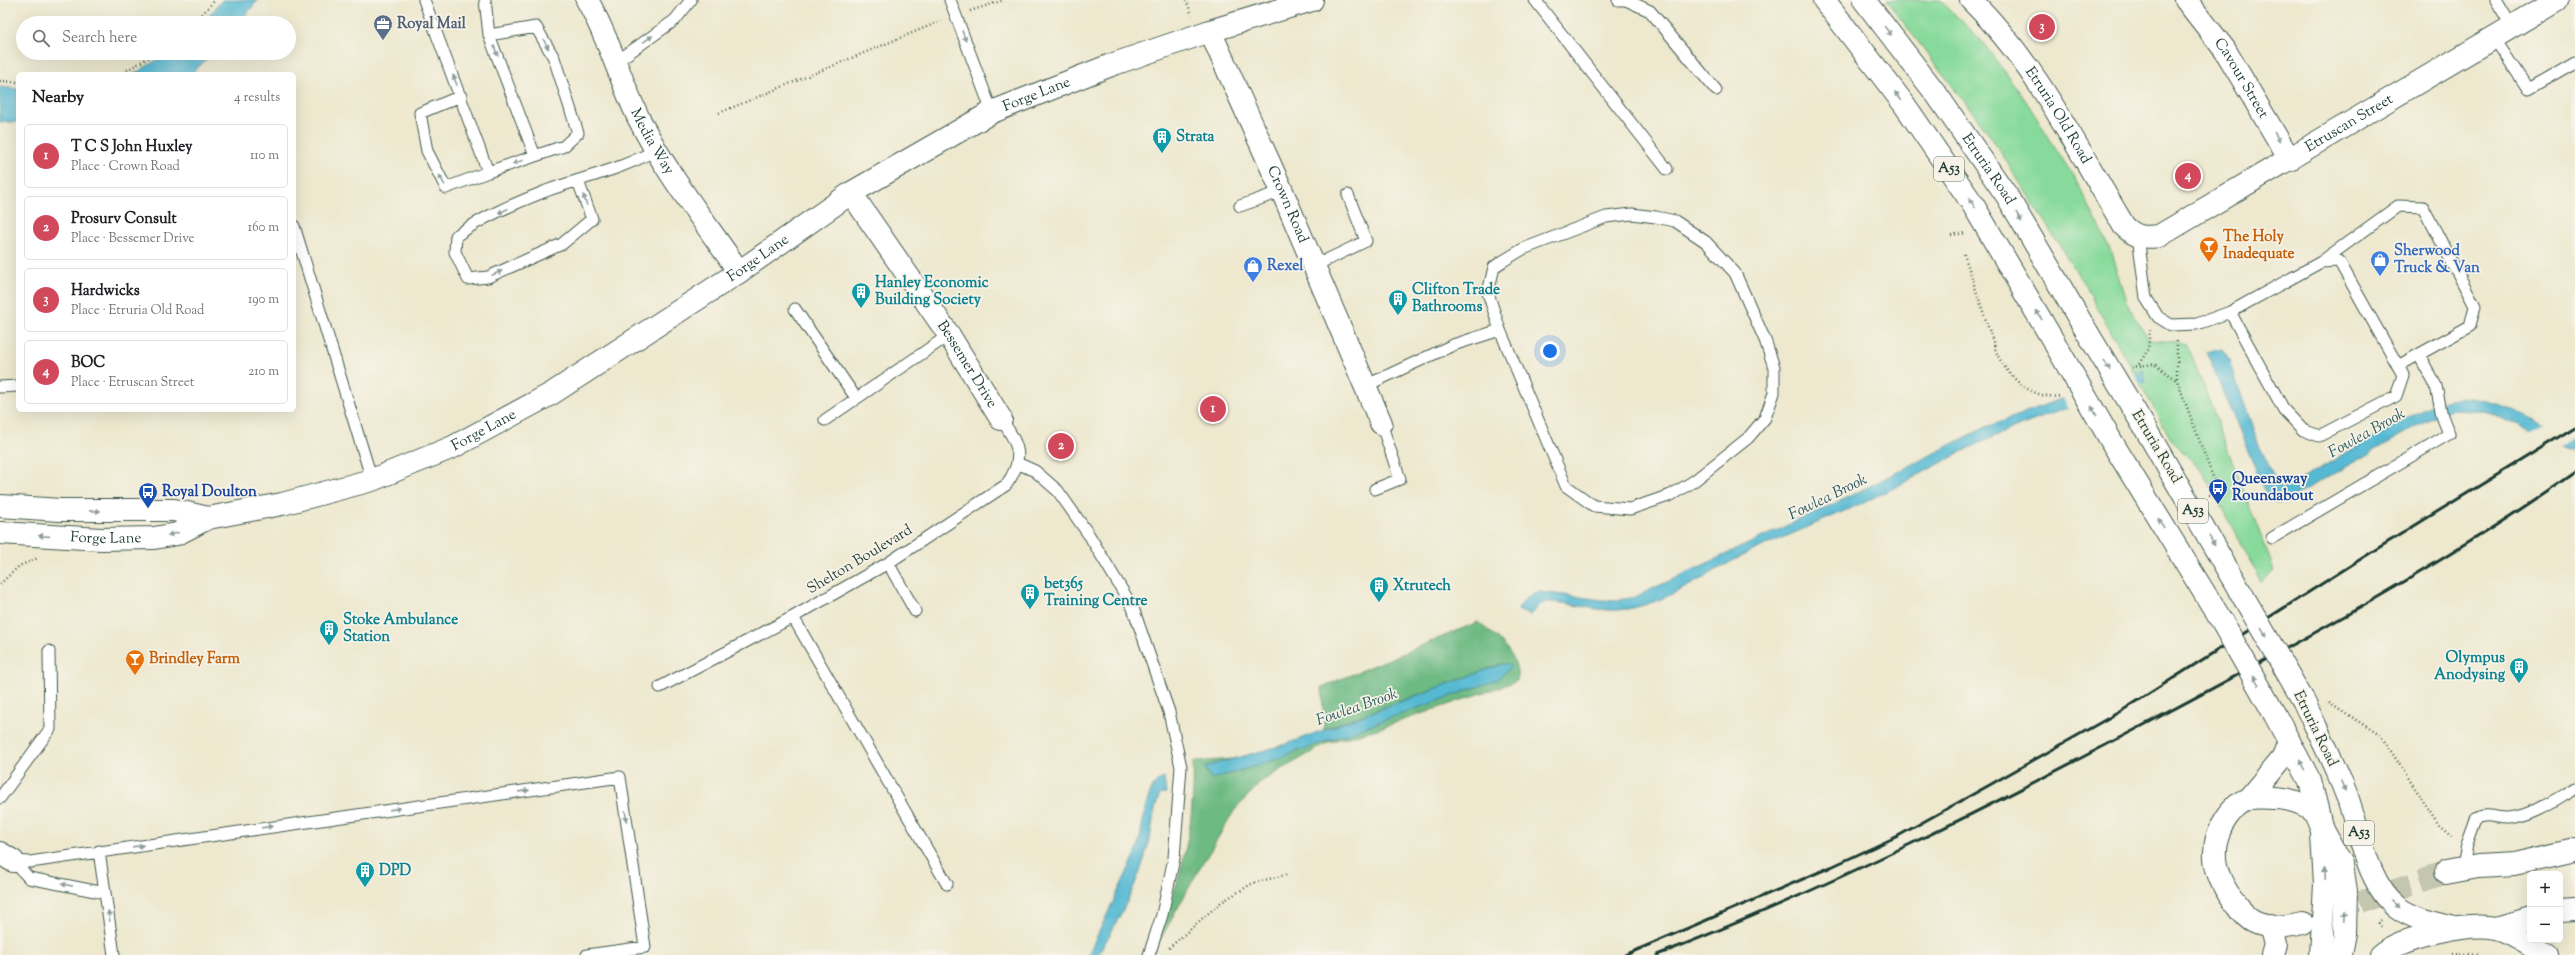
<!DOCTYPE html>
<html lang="en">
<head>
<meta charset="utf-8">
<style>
	:root { --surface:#fff; --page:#f6f6f6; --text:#202124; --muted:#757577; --line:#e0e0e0; --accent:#d1495b }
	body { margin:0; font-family:"Sorts Mill Goudy",serif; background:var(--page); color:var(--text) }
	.controls { position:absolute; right:12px; bottom:12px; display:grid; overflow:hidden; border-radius:6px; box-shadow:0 4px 16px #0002 }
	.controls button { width:36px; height:36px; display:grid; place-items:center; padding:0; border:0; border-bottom:1px solid var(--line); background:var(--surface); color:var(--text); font:20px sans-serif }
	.you { position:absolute; left:1550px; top:351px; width:14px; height:14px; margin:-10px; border:3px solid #fff; border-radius:50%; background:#1a73e8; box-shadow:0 0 0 6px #1a73e833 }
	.badge { display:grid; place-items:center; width:26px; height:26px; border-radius:50%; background:var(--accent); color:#fff; font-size:13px; font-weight:700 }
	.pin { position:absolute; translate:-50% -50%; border:2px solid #fff; box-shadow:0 1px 4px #0006 }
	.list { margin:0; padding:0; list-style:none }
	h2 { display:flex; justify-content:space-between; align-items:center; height:52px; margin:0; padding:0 16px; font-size:17px }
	h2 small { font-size:13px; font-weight:400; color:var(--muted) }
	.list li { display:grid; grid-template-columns:26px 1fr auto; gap:12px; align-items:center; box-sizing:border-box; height:64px; margin:0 8px 8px; padding:0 8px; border:1px solid var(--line); border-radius:6px }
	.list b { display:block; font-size:15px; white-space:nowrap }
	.list p { margin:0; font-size:13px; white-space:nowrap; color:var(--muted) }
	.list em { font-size:13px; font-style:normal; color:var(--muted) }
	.icon { flex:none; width:22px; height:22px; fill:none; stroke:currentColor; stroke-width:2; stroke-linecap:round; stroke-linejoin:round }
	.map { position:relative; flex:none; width:2575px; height:955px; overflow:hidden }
	.search { position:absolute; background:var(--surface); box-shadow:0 4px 16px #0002; left:16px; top:16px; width:280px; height:44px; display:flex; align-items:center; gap:10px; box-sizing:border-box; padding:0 14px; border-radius:22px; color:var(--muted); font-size:15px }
	.panel { position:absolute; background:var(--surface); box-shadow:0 4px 16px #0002; left:16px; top:72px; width:280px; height:340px; border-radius:6px }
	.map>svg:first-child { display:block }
	.green { fill:#87da9b; stroke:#538c68 }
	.forest { fill:#6dba83; stroke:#467c5c }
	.water { fill:#55b9d3; stroke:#3a7b84 }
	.pier { fill:#ede8ce }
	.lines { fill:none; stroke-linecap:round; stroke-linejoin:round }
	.minor-tunnel { stroke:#c4c6af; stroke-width:22; stroke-dasharray:22 11; stroke-linecap:butt }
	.service-casing { stroke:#3e574b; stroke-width:13 }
	.minor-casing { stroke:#3e574b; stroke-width:24 }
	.tertiary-casing { stroke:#3e574b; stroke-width:24 }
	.trunk-casing { stroke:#3e574b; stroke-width:24 }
	.path { stroke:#3e574b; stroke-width:2.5; stroke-dasharray:1 3; stroke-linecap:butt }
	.service { stroke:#fff; stroke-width:11 }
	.minor { stroke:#fff; stroke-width:22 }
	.tertiary { stroke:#fff; stroke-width:22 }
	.trunk { stroke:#fff; stroke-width:22 }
	.rail { stroke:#1f3d34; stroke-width:3 }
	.trunk-bridge-casing { stroke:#3e574b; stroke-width:24; stroke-linecap:butt }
	.trunk-bridge { stroke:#fff; stroke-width:22 }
	.oneway { fill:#8f9e9a }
	.labels { text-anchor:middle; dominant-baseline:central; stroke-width:3.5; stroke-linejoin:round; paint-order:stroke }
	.shield { fill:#f7f3e8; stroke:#60746a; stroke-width:1 }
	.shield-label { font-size:14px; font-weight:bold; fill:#1f3d34 }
	.service-label { font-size:15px; font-weight:bold; fill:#4e5e75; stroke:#f7f3e8; text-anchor:start }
	.street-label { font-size:15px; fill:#1f3d34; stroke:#f7f3e8 }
	.culture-label { font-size:15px; font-weight:bold; fill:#0d838f; stroke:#f7f3e8; text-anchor:start }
	.food-label { font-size:15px; font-weight:bold; fill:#c56008; stroke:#f7f3e8; text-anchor:start }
	.shop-label { font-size:15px; font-weight:bold; fill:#366cbe; stroke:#f7f3e8; text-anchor:start }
	.transit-label { font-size:15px; font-weight:bold; fill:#164399; stroke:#f7f3e8; text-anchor:start }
	.water-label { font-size:16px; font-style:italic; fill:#2c5c5c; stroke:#f7f3e8 }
</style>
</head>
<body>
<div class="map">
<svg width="2575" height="955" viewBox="0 0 2575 955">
	<rect width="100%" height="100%" fill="#f7f3e8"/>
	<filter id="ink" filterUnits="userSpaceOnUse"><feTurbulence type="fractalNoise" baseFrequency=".025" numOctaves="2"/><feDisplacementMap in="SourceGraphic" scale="8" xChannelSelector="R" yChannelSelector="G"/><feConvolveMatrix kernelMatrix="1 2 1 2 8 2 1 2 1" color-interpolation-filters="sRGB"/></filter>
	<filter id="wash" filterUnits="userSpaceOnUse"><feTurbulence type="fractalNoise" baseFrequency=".012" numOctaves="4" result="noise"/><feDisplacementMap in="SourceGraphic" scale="16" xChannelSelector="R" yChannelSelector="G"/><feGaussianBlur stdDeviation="0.9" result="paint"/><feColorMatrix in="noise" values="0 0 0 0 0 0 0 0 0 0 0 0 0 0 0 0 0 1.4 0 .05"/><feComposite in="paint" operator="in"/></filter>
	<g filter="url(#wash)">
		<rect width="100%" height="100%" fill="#ede8ce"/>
		<path class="green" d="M1886,0H1940L1980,39L2024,98L2075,179L2110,249L2126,301L2149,340L2177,342L2188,346L2274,570L2261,582L2204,474L2171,439L2084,284L1987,131Z"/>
		<path class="forest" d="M1478,622C1497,638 1520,654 1517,681L1377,729L1329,742L1262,781L1234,811L1197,873L1153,953C1177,888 1196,833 1193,762L1232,759L1205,767L1211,779L1265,763L1496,680L1502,664L1324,729L1322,687Z"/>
		<path class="water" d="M222,0H258L239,23H203Z
			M168,53H213L191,74H134Z
			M0,87L18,89V122H0Z
			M2217,349H2223L2228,358L2259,445L2280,489L2299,481C2326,465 2437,396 2460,397C2500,399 2538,423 2575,437V449L2495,415L2473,410L2452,409L2425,422L2280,504L2273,502L2267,496L2206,352Z
			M2143,371L2146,381C2098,397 2051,413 2005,432C1966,448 1931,469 1894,488C1849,510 1803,529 1757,549C1713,568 1675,601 1627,609C1599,614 1574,602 1547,602L1539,605L1530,615L1518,610C1523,600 1528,595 1539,592L1612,601L1635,597L1852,495L1984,428L2055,401Z
			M1502,664H1508L1511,667L1496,680L1265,763L1211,779L1205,767L1283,745Z
			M1164,778L1166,793L1160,794C1153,809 1153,826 1149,842C1139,883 1119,919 1098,955H1088L1136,853C1144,830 1142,800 1157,781Z"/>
		<path class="pier" d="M2134,372L2141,385L2068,409L2061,396Z
			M2546,424L2575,435V437L2561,445L2529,433Z"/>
	</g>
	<g filter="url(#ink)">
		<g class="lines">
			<path class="minor-tunnel" d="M2328,914L2446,872"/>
			<g class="service-casing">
				<path id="service" d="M424,0L488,172L535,156L489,35L485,0
					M950,0L992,112
					M1535,0L1667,169
					M1618,0H1626L1650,11L1716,90
					M2496,0L2512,27
					M489,35L536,27L554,58L578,133L564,146L535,156
					M2494,38L2528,89L2575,62
					M616,62L675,20L691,0
					M461,96L420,113L427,151L446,188L488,172
					M578,181L592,219L562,244L488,277L468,279L455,252L456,236C482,217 516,203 546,191C584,177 622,170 657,149
					M1240,206L1282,191
					M294,226L372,480
					M2138,236L2146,298L2158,317L2171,325L2197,324L2230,312L2321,262L2339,261L2403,375L2396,396L2319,436L2303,430L2284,410L2230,312
					M2321,262L2398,206L2423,207L2475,306L2470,326L2398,366
					M1314,266L1366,241L1348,195
					M795,309L856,398
					M1365,386L1453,345L1500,330L1488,293L1494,267L1503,261L1523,249L1606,217L1632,214L1656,217L1675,221L1706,242L1735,273L1765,340L1774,367V393L1765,418L1748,438L1694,481L1671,495L1630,509L1594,506L1566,486L1500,330
					M0,387L18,386
					M825,420L949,335
					M1017,463L1035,471L1058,491L1089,535L1133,608L1169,712L1181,767L1174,858L1162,915L1149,955
					M1375,489L1400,479L1381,423
					M2272,538L2449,434L2442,416L2436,386L2419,355
					M888,563L915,611
					M793,617L947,884
					M660,687L793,617L888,563L1006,485C1026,458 1018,443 1001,419
					M0,798L50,729L49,651
					M99,851L114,955
					M13,861L30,862L620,777L645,947L587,955
					M13,861L29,878L105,893
					M2463,869L2467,844L2476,819C2488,812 2497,819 2510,818C2534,815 2554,800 2575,788"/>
			</g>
			<g class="minor-casing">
				<g id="minor">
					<path id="s1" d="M587,0C609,38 620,80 639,119C666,173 705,222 739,272"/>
					<path id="s2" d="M1971,0C2036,64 2077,148 2124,226C2135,237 2143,238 2159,236L2557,0"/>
					<path id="s3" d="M2186,0L2225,50L2290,160"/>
					<path id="s4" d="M1210,31L1282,191L1381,423"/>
					<path id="s5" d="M851,193L949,335L1001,419"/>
					<path d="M2249,798L2283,757L2289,741"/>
					<path d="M0,853L13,861"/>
					<path d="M2446,872L2478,866L2514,864L2575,850"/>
					<path d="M2302,923C2287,927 2268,929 2254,922C2247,919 2241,911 2237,905C2214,878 2206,847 2227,817C2233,809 2239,802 2248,799C2255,796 2267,798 2275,798C2286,798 2303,803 2312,810C2317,814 2319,823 2322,829"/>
					<path d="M2270,925L2275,945L2272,955"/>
				</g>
			</g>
			<g class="tertiary-casing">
				<g id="tertiary">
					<path id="s6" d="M0,506L60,510H174L208,518L282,504L372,480L453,447L551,394L739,272L851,193L992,112L1111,65L1210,31L1312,0"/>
					<path id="s7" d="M0,533L101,539L154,538L177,534L208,518"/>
				</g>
			</g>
			<g class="trunk-casing">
				<g id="trunk">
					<path d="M1824,0L1904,104L1972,203L2058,349"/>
					<path id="s8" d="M1864,0L1937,95L2007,196L2087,332"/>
					<path d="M2142,423L2244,598"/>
					<path d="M2113,444L2218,615"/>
					<path d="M2303,700C2317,730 2333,760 2345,791C2359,826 2366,883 2397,907C2413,919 2435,923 2454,928"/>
					<path d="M2275,715L2310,781L2322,829L2342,865L2346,891L2345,934L2341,955"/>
					<path d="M2560,912L2575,911"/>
					<path d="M2496,928L2530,918"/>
					<path d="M2321,955L2325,884L2322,834"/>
					<path d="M2381,955C2402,937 2469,922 2496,928C2513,932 2532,946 2547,955"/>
				</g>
			</g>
			<path class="path" d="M1186,0L1192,15
				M970,11L1004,0
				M194,23L215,0
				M120,74L157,53
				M0,81L18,82
				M719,113L941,21
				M1951,235L1966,233
				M1964,254L1997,354C2009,378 2032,400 2061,396
				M2177,341V380
				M2139,364L2148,350L2150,330
				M2132,367L2154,364L2177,380L2215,483
				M2209,495L2219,494
				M0,584L19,566L38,558
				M2329,702L2381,736L2439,825L2453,837
				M2381,920L2378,923L2382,928
				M1169,948L1220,903L1253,883L1289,874
				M2453,953L2480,955"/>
			<use href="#service" class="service"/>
			<use href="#minor" class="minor"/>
			<use href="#tertiary" class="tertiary"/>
			<use href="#trunk" class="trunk"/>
			<path class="rail" d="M1625,955L1831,867L1898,836L1986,787L2128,707L2375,550L2575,427
				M1657,955C1828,889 1995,804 2157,718C2300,642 2442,566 2575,472"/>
			<g class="trunk-bridge-casing">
				<path id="trunk-bridge" d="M2087,332L2142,423
					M2058,349L2113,444
					M2244,598L2303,700
					M2218,615L2275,715"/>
			</g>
			<use href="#trunk-bridge" class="trunk-bridge"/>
		</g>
		<defs><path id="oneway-solid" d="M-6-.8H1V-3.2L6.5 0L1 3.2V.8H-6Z"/></defs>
		<g class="oneway">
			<use href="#oneway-solid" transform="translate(1888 31) rotate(52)"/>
			<use href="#oneway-solid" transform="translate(964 36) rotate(70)"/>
			<use href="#oneway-solid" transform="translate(648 39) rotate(-35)"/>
			<use href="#oneway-solid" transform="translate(546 44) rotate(60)"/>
			<use href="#oneway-solid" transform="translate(496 51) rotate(69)"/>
			<use href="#oneway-solid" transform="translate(455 80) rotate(-111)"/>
			<use href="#oneway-solid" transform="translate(1898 96) rotate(-128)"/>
			<use href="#oneway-solid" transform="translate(2277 137) rotate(60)"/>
			<use href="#oneway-solid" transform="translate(518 162) rotate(161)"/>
			<use href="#oneway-solid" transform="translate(442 180) rotate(-118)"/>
			<use href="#oneway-solid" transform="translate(585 200) rotate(-109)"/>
			<use href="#oneway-solid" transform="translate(1972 203) rotate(-123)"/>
			<use href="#oneway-solid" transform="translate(503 211) rotate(155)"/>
			<use href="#oneway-solid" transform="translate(2019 217) rotate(60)"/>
			<use href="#oneway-solid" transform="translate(497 273) rotate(-24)"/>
			<use href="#oneway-solid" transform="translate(2039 315) rotate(-120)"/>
			<use href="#oneway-solid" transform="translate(2107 365) rotate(59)"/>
			<use href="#oneway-solid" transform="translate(2094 411) rotate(-120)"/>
			<use href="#oneway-solid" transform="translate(95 511) rotate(1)"/>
			<use href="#oneway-solid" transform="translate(2161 523) rotate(-122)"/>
			<use href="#oneway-solid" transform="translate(173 534) rotate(166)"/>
			<use href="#oneway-solid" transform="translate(44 536) rotate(-176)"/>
			<use href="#oneway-solid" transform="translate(2212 541) rotate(59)"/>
			<use href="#oneway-solid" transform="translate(2264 632) rotate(60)"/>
			<use href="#oneway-solid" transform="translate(2256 681) rotate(-120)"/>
			<use href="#oneway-solid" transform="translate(2302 765) rotate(-117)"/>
			<use href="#oneway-solid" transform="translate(2343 786) rotate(66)"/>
			<use href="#oneway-solid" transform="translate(524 791) rotate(-8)"/>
			<use href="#oneway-solid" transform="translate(395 809) rotate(-8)"/>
			<use href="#oneway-solid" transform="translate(626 816) rotate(82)"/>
			<use href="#oneway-solid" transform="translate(267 827) rotate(-8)"/>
			<use href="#oneway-solid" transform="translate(138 846) rotate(-8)"/>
			<use href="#oneway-solid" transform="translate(2324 874) rotate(-93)"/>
			<use href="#oneway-solid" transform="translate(67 885) rotate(-169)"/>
			<use href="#oneway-solid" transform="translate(2395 904) rotate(44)"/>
			<use href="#oneway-solid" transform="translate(109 916) rotate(-98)"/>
			<use href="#oneway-solid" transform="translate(2345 916) rotate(-88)"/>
		</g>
	</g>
	<defs>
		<g id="office-pin" transform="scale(1)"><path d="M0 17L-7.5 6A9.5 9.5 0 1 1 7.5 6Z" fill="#5c6f8a" stroke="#f7f3e8"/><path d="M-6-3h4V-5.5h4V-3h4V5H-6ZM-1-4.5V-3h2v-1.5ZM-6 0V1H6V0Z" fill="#fff"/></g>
		<g id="building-pin" transform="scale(1)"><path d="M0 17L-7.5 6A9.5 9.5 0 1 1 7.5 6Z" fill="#0f9aa8" stroke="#f7f3e8"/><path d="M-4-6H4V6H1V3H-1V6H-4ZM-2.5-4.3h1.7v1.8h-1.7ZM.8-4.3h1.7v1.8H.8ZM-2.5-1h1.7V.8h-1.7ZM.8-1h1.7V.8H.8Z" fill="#fff"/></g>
		<g id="bar-pin" transform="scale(1)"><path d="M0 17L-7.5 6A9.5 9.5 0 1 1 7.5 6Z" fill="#e8710a" stroke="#f7f3e8"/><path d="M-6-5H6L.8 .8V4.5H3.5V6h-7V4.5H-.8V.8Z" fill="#fff"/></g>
		<g id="shop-pin" transform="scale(1)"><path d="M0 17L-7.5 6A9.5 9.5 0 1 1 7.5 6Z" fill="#3f7fe0" stroke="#f7f3e8"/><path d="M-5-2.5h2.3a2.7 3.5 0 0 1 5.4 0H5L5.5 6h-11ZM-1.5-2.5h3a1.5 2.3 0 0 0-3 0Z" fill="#fff"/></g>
		<g id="bus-pin" transform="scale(1)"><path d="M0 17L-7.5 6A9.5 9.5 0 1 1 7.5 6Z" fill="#1a4fb4" stroke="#f7f3e8"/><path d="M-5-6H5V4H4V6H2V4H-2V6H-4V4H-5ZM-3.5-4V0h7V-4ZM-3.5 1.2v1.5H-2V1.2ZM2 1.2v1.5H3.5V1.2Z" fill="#fff"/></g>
	</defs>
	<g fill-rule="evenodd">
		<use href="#office-pin" x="383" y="24"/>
		<use href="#building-pin" x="1162" y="137"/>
		<use href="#bar-pin" x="2209" y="246"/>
		<use href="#shop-pin" x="2380" y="260"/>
		<use href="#shop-pin" x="1253" y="266"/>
		<use href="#building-pin" x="861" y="292"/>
		<use href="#building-pin" x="1398" y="299"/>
		<use href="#bus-pin" x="2218" y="488"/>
		<use href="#bus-pin" x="148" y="492"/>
		<use href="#building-pin" x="1379" y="586"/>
		<use href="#building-pin" x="1030" y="593"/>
		<use href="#building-pin" x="329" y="629"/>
		<use href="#bar-pin" x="135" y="659"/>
		<use href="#building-pin" x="2519" y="667"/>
		<use href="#building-pin" x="365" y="871"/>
	</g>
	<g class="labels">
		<g class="shield">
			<rect x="1934" y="157" width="30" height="24" rx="3"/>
			<rect x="2178" y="499" width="30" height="24" rx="3"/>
			<rect x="2344" y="821" width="30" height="24" rx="3"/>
		</g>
		<g class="shield-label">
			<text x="1949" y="169">A53</text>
			<text x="2193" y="511">A53</text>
			<text x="2359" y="833">A53</text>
		</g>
		<g class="service-label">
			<text x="397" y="24">Royal Mail</text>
		</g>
		<g class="street-label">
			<text stroke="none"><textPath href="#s3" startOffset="96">Cavour Street</textPath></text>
			<text stroke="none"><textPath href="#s6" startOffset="1148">Forge Lane</textPath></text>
			<text stroke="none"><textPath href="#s2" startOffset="145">Etruria Old Road</textPath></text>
			<text stroke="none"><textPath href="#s2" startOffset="533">Etruscan Street</textPath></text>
			<text stroke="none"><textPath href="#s1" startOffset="156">Media Way</textPath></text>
			<text stroke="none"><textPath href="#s8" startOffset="210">Etruria Road</textPath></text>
			<text stroke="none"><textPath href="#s4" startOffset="190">Crown Road</textPath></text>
			<text stroke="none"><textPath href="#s6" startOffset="824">Forge Lane</textPath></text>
			<text stroke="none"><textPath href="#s5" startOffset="207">Bessemer Drive</textPath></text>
			<text stroke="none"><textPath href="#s6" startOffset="500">Forge Lane</textPath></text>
			<text transform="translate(2156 447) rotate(59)">Etruria Road</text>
			<text stroke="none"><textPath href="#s7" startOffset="106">Forge Lane</textPath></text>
			<text transform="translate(860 560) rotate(-31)">Shelton Boulevard</text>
			<text transform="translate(2315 729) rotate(64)">Etruria Road</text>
		</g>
		<g class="culture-label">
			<text x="1176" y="137">Strata</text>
			<text x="875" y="283">Hanley Economic<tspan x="875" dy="17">Building Society</tspan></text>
			<text x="1412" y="290">Clifton Trade<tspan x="1412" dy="17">Bathrooms</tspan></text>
			<text x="1044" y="584">bet365<tspan x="1044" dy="17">Training Centre</tspan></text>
			<text x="1393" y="586">Xtrutech</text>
			<text x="343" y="620">Stoke Ambulance<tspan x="343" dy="17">Station</tspan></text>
			<text x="2505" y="658" text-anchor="end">Olympus<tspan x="2505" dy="17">Anodysing</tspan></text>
			<text x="379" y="871">DPD</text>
		</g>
		<g class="food-label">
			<text x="2223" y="237">The Holy<tspan x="2223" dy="17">Inadequate</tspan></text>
			<text x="149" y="659">Brindley Farm</text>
		</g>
		<g class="shop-label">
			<text x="2394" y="251">Sherwood<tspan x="2394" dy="17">Truck &amp; Van</tspan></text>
			<text x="1267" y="266">Rexel</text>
		</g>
		<g class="transit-label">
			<text x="2232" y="479">Queensway<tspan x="2232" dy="17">Roundabout</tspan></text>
			<text x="162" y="492">Royal Doulton</text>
		</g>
		<g class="water-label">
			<text transform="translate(2367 434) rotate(-29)">Fowlea Brook</text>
			<text transform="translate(1828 498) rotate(-26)">Fowlea Brook</text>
			<text transform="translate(1357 708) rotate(-19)">Fowlea Brook</text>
		</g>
	</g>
</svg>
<div class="controls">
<button>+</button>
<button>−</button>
</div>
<div class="you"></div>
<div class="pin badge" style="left:1213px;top:409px">1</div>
<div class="pin badge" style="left:1061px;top:446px">2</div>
<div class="pin badge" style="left:2042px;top:27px">3</div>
<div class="pin badge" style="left:2188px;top:176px">4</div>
<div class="search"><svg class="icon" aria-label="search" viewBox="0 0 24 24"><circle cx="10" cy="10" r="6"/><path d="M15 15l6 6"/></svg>Search here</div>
<section class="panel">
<h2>Nearby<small>4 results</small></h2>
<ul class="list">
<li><span class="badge">1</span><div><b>T C S John Huxley</b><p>Place · Crown Road</p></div><em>110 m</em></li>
<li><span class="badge">2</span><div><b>Prosurv Consult</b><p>Place · Bessemer Drive</p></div><em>160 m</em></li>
<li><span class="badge">3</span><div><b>Hardwicks</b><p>Place · Etruria Old Road</p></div><em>190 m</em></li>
<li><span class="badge">4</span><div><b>BOC</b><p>Place · Etruscan Street</p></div><em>210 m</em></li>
</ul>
</section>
</div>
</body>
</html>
